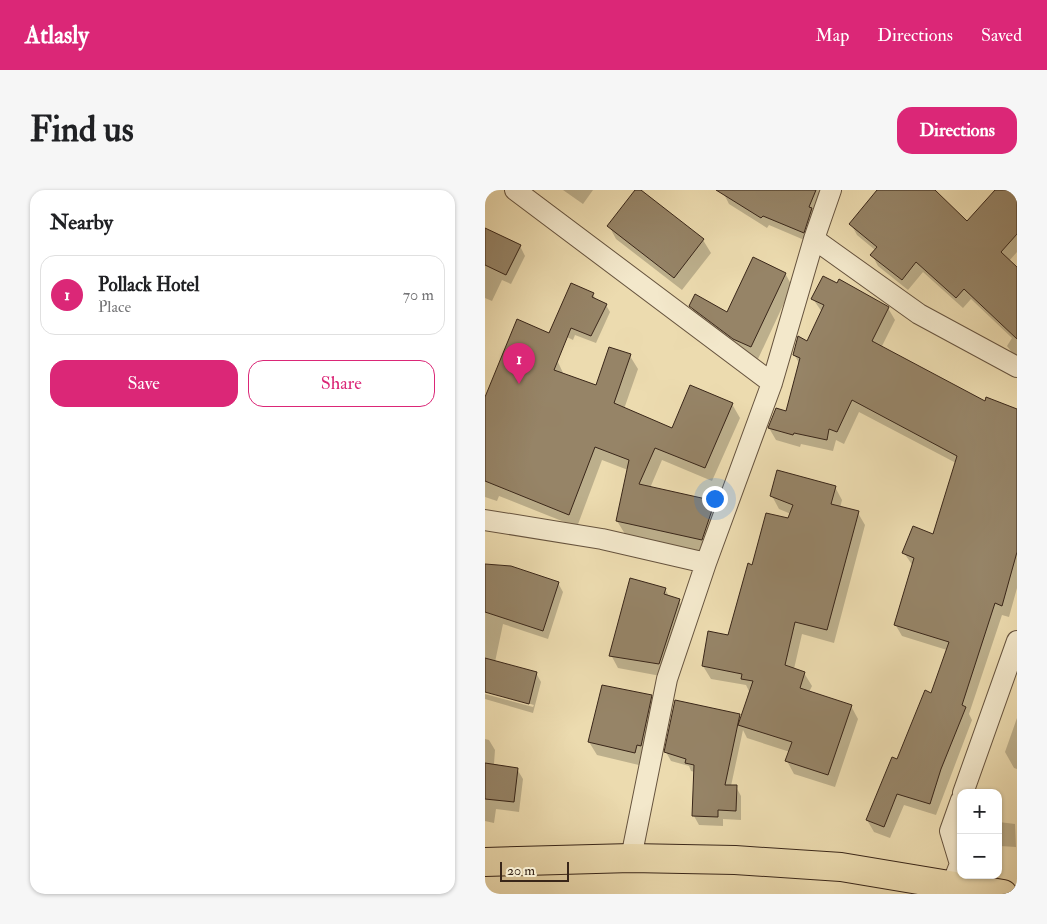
<!DOCTYPE html>
<html lang="en">
<head>
<meta charset="utf-8">
<style>
	:root { --surface:#fff; --page:#f6f6f6; --text:#202124; --muted:#757577; --line:#e0e0e0; --accent:#db2777 }
	body { margin:0; font-family:"IM FELL Double Pica",serif; background:var(--page); color:var(--text) }
	.controls { position:absolute; right:15px; bottom:15px; display:grid; overflow:hidden; border-radius:10px; box-shadow:0 1px 4px #0004 }
	.controls button { width:45px; height:45px; display:grid; place-items:center; padding:0; border:0; border-bottom:1px solid var(--line); background:var(--surface); color:var(--text); font:25px sans-serif }
	.scale { position:absolute; left:15px; bottom:12px; width:69px; box-sizing:border-box; padding-left:5px; border:2px solid #392619; border-top:0; font-size:14px; line-height:18px; white-space:nowrap; color:#392619; -webkit-text-stroke:4px #f3e8cb; paint-order:stroke }
	.you { position:absolute; left:229px; top:308px; width:18px; height:18px; margin:-12px; border:4px solid #fff; border-radius:50%; background:#1a73e8; box-shadow:0 0 0 8px #1a73e833 }
	.badge { display:grid; place-items:center; width:32px; height:32px; border-radius:50%; background:var(--accent); color:#fff; font-size:16px; font-weight:700 }
	.pin { position:absolute; translate:-50% -41px; filter:drop-shadow(0 1px 2px #0008) }
	.pin::after { content:''; position:absolute; top:26px; width:18px; height:15px; background:inherit; clip-path:polygon(0 0,100% 0,50% 100%) }
	.list { margin:0; padding:0; list-style:none }
	h2 { display:flex; justify-content:space-between; align-items:center; height:65px; margin:0; padding:0 20px; font-size:21px }
	h2 small { font-size:16px; font-weight:400; color:var(--muted) }
	.list li { display:grid; grid-template-columns:32px 1fr auto; gap:15px; align-items:center; box-sizing:border-box; height:80px; margin:0 10px 10px; padding:0 10px; border:1px solid var(--line); border-radius:15px }
	.list b { display:block; font-size:19px; white-space:nowrap }
	.list p { margin:0; font-size:16px; white-space:nowrap; color:var(--muted) }
	.list em { font-size:16px; font-style:normal; color:var(--muted) }
	.actions { display:flex; gap:10px; padding:15px 20px }
	.actions a { flex:1; padding:11px 0; border:1px solid var(--accent); border-radius:15px; text-align:center; font-size:18px; color:var(--accent) }
	.actions .main { background:var(--accent); color:#fff }
	.map { position:relative; flex:none; width:532px; height:704px; overflow:hidden; border-radius:15px }
	header { display:flex; align-items:center; gap:30px; box-sizing:border-box; height:70px; padding:0 25px; background:var(--accent); color:#fff }
	header strong { font-size:24px }
	nav { display:flex; gap:28px; margin-inline-start:auto; font-size:18px }
	.intro { display:flex; align-items:center; justify-content:space-between; box-sizing:border-box; height:120px; padding:0 30px }
	h1 { margin:0; font-size:35px }
	.button { padding:12px 22px; border-radius:15px; background:var(--accent); color:#fff; font-size:18px; font-weight:700 }
	main { display:flex; gap:30px; padding:0 30px }
	aside { flex:1; background:var(--surface); border-radius:15px; box-shadow:0 1px 4px #0004 }
	.map>svg:first-child { display:block }
	.shadow { fill:#0003 }
	.building { fill:#968467; stroke:#392619 }
	.lines { fill:none; stroke-linecap:round; stroke-linejoin:round }
	.street-casing { stroke:#66533e; stroke-width:22 }
	.primary-casing { stroke:#392619; stroke-width:30 }
	.street { stroke:#f3e8cb; stroke-width:20 }
	.primary { stroke:#ecdbaf; stroke-width:28 }
</style>
</head>
<body>
<header>
<strong>Atlasly</strong>
<nav><a>Map</a><a>Directions</a><a>Saved</a></nav>
</header>
<div class="intro"><h1>Find us</h1><a class="button">Directions</a></div>
<main>
<aside>
<h2>Nearby<small></small></h2>
<ul class="list">
<li><span class="badge">1</span><div><b>Pollack Hotel</b><p>Place</p></div><em>70 m</em></li>
</ul>
<div class="actions"><a class="main">Save</a><a>Share</a></div>
</aside>
<div class="map">
<svg width="532" height="704" viewBox="0 0 532 704">
	<rect width="100%" height="100%" fill="#ecdbaf"/>
	<filter id="stains"><feTurbulence type="fractalNoise" baseFrequency=".004" numOctaves="4"/><feColorMatrix values="0 0 0 0 .2 0 0 0 0 .09 0 0 0 0 .02 0 0 0 .5 -.17"/></filter>
	<radialGradient id="worn" r=".72"><stop offset=".6" stop-color="#630" stop-opacity="0"/><stop offset="1" stop-color="#630" stop-opacity=".3"/></radialGradient>
	<path class="shadow" d="M78,0H108L98,14Z
		M151,0L218,50L226,63L197,100L131,49L124,36Z
		M237,0H341L324,52L284,35L282,38L244,14Z
		M393,0H448L482,33L512,0H532V62L524,71L532,79V169L522,156L527,148L486,109L478,118L438,82L423,100L393,76L387,65L390,60L372,45L366,34Z
		M0,39L35,56L40,66L26,94L17,90L7,111L0,108Z
		M300,83L307,96L273,169L256,161L213,129L206,116L243,124Z
		M354,91L403,118L410,130L396,158L500,213L532,220V398L524,427L517,425L484,524L487,530L451,625L419,615L405,648L389,642L382,630L447,504L462,460L417,446L410,434L428,376L419,363L449,345L471,273L374,222L359,254L351,250L348,261L316,254L315,257L291,250L284,238L302,222L315,175L309,164L322,153L337,122L328,109L352,95Z
		M108,104L111,110L121,115L125,122L111,153L90,145L88,150L74,143Z
		M145,166L153,179L139,219L188,240L247,214L255,228L227,291L177,270L165,298L229,312L236,326L224,363L140,344L132,331L143,280L117,270L92,337L14,306L12,311L0,307V211L72,170L79,185L112,196Z
		M350,297L357,310L355,318L373,323L380,335L349,453L317,444L309,479L319,483L327,496L324,502L366,516L373,529L350,597L309,584L302,571L305,562L262,548L258,540L246,596L251,597L256,606V630L238,629V636L214,635L209,626L210,582L206,581L204,576L186,571L181,562L254,525L256,530L264,501L261,495L226,489L218,476L244,446L268,376L304,329L306,324L294,319L287,306Z
		M0,375L73,393L78,402L63,449L18,434L10,472L51,483L56,492L48,523L0,509V504L48,517L49,515L0,501Z
		M180,399L185,408L194,411L201,423L181,487L133,478L126,465Z
		M166,506L174,520L158,576L112,565L104,552Z
		M532,528V579L529,578L520,562Z
		M0,549L4,550L10,560L9,574L32,579L38,589L34,622L11,619L9,633L0,631Z
		M514,632L530,634L531,657L515,656Z"/>
	<path class="building" d="M150,0H156L219,49L189,88L122,36Z
		M231,0H331L324,17L327,18L319,43L278,26L276,28Z
		M392,0H450L482,31L510,0H532V44L516,62L532,77V149L479,99L471,108L431,72L417,90L385,65L392,57L364,34Z
		M0,38L36,55L21,85L0,75Z
		M268,67L301,83L266,157L248,149L204,116L210,104L242,122Z
		M338,86L352,93L354,89L404,117L387,151L500,211L501,207L532,219V362L517,416L510,413L477,515L481,517L456,579L445,614L412,604L399,637L381,630L407,567L412,569L440,500L446,503L464,452L409,435L429,368L417,363L428,336L448,344L472,266L367,210L352,242L344,239L342,250L309,243L308,245L283,238L291,218L301,221L315,168L308,165L313,146L322,151L339,115L326,109Z
		M86,93L109,103L107,107L122,114L106,146L86,138L69,180L111,195L124,157L146,164L129,213L187,238L205,195L248,213L220,278L170,258L154,294L230,311L217,350L131,331L144,270L110,257L84,325L0,291V207L32,129L64,143Z
		M292,280L351,296L346,314L374,321L342,440L310,432L300,475L320,482L315,498L367,515L343,585L300,571L307,552L253,535L268,491L256,489L257,484L217,476L223,441L243,445L263,373L267,375L281,323L303,328L308,315L285,306Z
		M0,374L26,376L74,392L58,441L0,422Z
		M145,388L181,398L179,404L195,409L174,474L124,466Z
		M0,468L52,482L44,514L0,502Z
		M117,495L167,505L156,556L152,555L150,563L103,552Z
		M190,510L255,524L240,595H252L251,621L233,620V627L207,626L209,575L200,573L201,569L179,562Z
		M0,573L33,578L29,612L0,609Z"/>
	<g class="lines">
		<g class="street-casing">
			<path id="street" d="M30,0L287,193
				M329,49L434,124L532,177
				M0,330L117,349L221,373
				M478,603L532,451
				M146,668L182,489L221,373L287,193L329,49L346,0
				M466,697L475,674L465,641L476,610"/>
		</g>
		<g class="primary-casing">
			<path id="primary" d="M0,672L146,668L250,670L356,677L518,704"/>
		</g>
		<use href="#street" class="street"/>
		<use href="#primary" class="primary"/>
	</g>
	<rect width="100%" height="100%" filter="url(#stains)"/>
	<rect width="100%" height="100%" fill="url(#worn)"/>
</svg>
<div class="controls">
<button>+</button>
<button>−</button>
</div>
<div class="scale">20 m</div>
<div class="you"></div>
<div class="pin badge" style="left:34px;top:194px">1</div>
</div>
</main>
</body>
</html>
